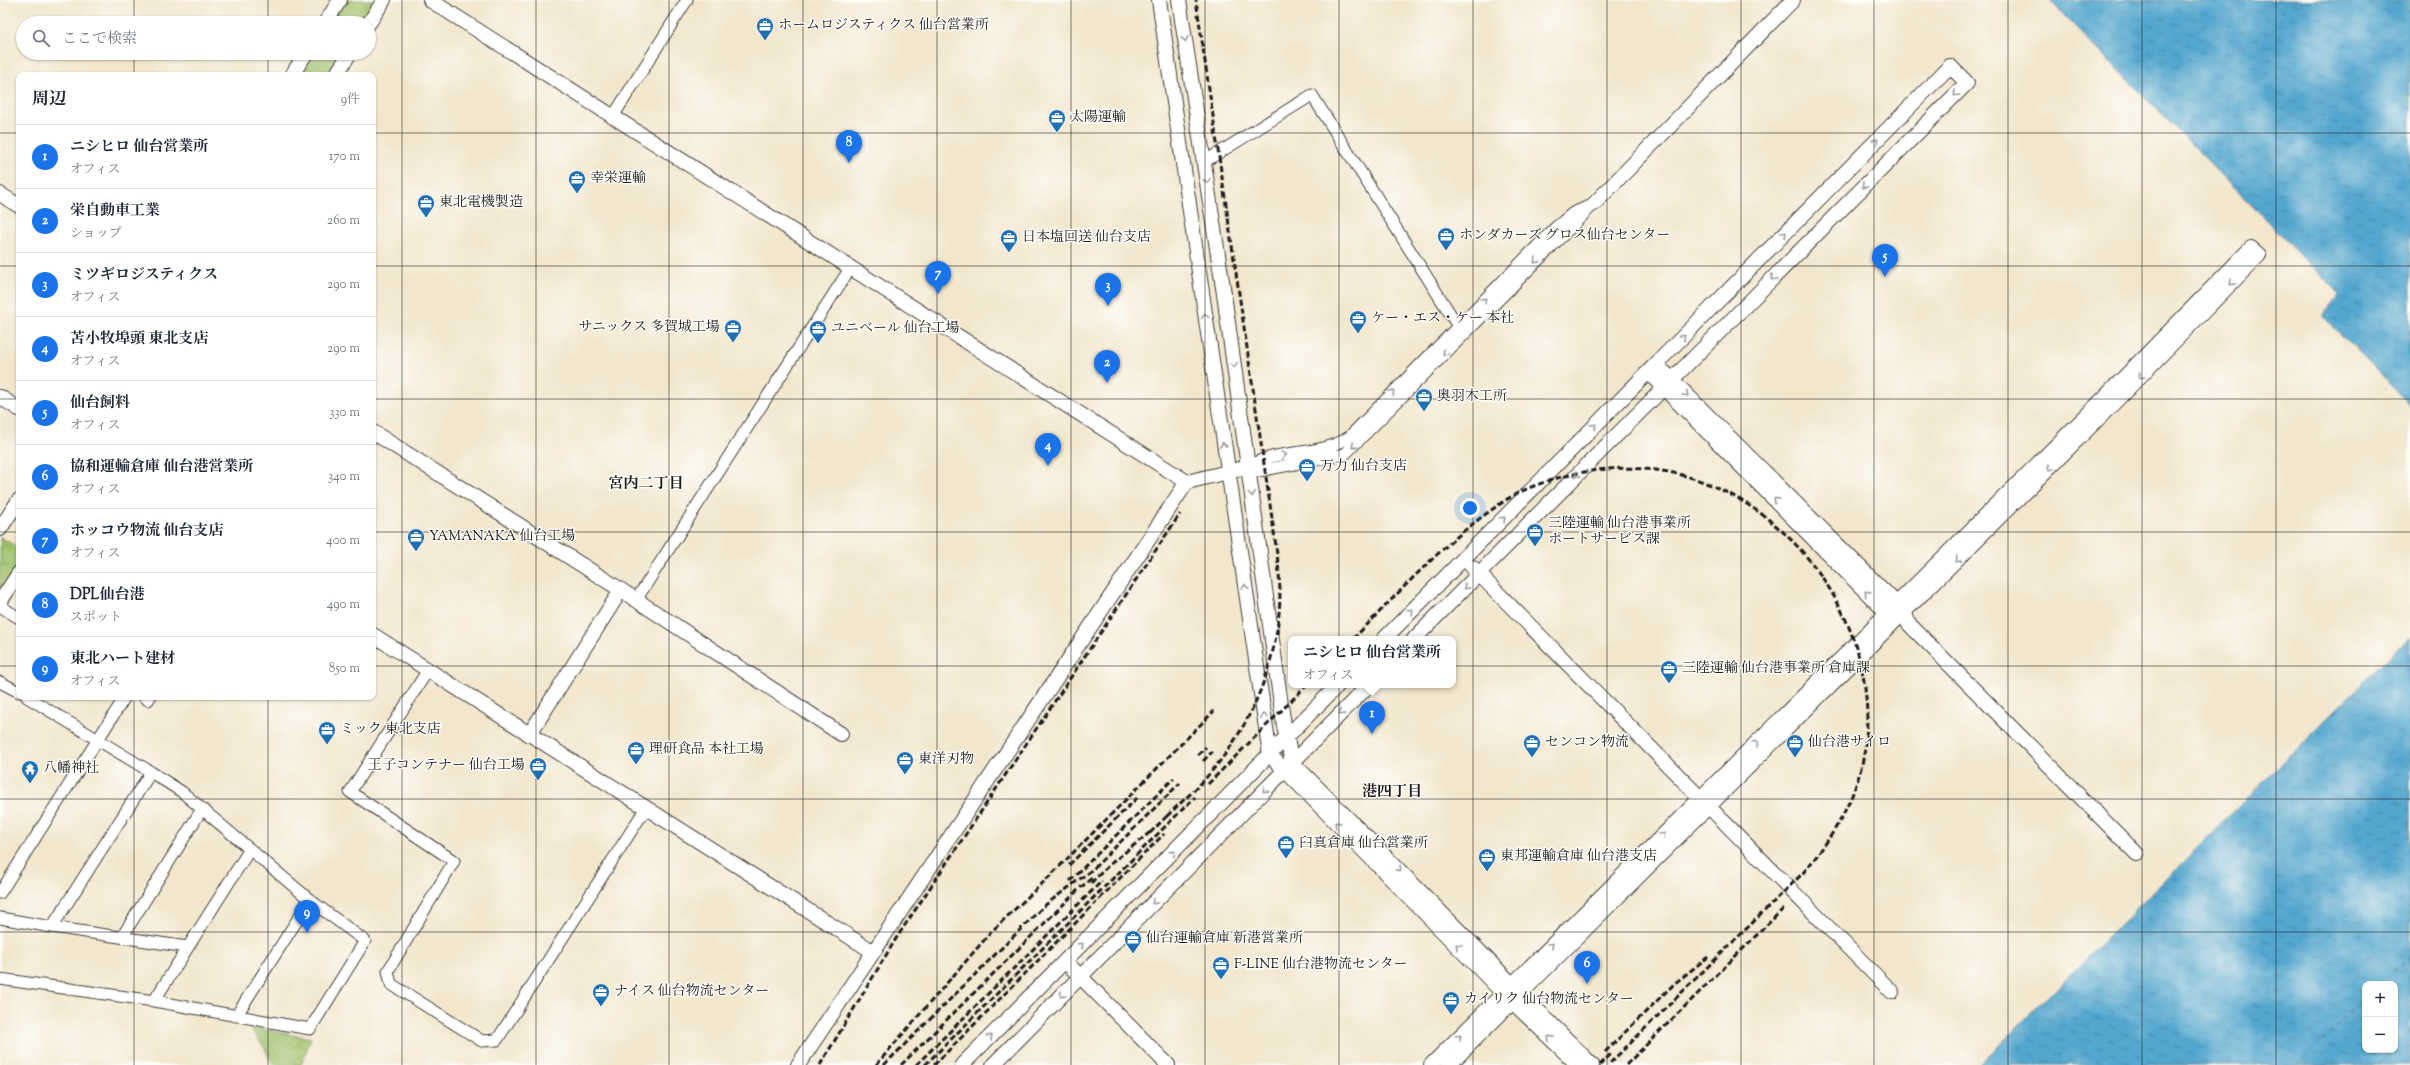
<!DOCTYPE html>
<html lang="ja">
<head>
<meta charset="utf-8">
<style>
	:root { --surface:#fff; --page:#f2f2f3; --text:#1f2937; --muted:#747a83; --line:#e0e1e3; --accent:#1a73e8 }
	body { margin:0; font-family:"Sorts Mill Goudy","Noto Serif JP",serif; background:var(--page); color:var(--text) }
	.controls { position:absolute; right:12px; bottom:12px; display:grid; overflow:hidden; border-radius:8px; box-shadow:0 1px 3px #0004 }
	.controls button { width:36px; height:36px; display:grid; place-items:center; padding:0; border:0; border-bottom:1px solid var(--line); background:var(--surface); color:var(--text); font:20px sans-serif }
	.you { position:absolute; left:1470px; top:508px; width:14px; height:14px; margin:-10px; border:3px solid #fff; border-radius:50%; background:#1a73e8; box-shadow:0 0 0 6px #1a73e833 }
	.badge { display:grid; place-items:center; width:26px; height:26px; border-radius:50%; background:var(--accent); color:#fff; font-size:13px; font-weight:700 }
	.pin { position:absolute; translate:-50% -33px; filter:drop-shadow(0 1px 2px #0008) }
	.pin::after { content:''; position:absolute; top:21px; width:14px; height:12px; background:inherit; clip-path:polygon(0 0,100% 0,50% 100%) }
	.popup { position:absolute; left:1288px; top:636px; width:168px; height:52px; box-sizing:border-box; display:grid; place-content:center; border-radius:8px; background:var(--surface); filter:drop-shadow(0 1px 3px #0005); font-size:13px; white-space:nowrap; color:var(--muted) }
	.popup b { font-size:15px; color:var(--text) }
	.popup::after { content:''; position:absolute; left:50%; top:100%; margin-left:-8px; border:8px solid transparent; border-top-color:var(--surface) }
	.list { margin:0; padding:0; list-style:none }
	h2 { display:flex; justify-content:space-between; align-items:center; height:52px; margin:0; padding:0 16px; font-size:17px }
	h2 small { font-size:13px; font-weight:400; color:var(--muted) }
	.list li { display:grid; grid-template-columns:26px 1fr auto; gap:12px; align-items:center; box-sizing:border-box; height:64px; padding:0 16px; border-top:1px solid var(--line) }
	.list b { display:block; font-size:15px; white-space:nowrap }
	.list p { margin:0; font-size:13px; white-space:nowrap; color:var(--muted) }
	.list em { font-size:13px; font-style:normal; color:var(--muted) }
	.icon { flex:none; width:22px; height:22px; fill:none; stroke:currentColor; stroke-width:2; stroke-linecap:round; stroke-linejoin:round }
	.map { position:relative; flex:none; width:2410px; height:1065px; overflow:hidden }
	.search { position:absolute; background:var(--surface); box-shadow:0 1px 3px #0004; left:16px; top:16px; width:360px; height:44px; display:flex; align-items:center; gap:10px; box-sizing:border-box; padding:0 14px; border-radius:22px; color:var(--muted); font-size:15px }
	.panel { position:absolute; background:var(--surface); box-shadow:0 1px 3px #0004; left:16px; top:72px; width:360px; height:628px; border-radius:8px }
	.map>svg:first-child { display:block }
	.grass { fill:url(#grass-tufts); stroke:#5d6e42 }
	.park { fill:url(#park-dots); stroke:#5d6e42 }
	.water { fill:url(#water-ripples); stroke:#376175; fill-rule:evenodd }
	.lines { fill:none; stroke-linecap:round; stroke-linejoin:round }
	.ferry { stroke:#376175; stroke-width:1; stroke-dasharray:5 4; stroke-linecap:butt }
	.minor-casing { stroke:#3c3a36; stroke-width:13 }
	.tertiary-casing { stroke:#3c3a36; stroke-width:16 }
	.minor { stroke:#fff; stroke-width:11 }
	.tertiary { stroke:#fff; stroke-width:14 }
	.rail { stroke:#1c1c1c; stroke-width:3; stroke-dasharray:6 3; stroke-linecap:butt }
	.oneway { stroke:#999 }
	.grid { fill:none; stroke:#1c1c1c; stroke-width:1; stroke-opacity:0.55 }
	.labels { text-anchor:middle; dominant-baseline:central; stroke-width:3; stroke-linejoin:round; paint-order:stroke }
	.poi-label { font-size:14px; fill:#1c1c1c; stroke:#fdfcf7; text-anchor:start }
	.neighbourhood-label { font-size:15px; font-weight:bold; fill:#1c1c1c; stroke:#fdfcf7 }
</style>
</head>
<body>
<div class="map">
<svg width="2410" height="1065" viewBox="0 0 2410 1065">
	<defs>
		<pattern id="grass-tufts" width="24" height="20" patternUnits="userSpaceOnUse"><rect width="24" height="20" fill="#9ec069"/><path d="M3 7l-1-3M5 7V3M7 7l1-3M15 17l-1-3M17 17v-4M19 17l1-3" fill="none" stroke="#88a45a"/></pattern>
		<pattern id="park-dots" width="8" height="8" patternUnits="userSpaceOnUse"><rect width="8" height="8" fill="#9ec069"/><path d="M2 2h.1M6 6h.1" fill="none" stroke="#88a45a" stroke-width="1.8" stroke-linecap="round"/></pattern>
		<pattern id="water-ripples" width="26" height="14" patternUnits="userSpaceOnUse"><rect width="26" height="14" fill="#52a6ce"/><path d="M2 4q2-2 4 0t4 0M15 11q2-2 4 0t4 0" fill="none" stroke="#4386a6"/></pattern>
	</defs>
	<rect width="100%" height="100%" fill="#fdfcf7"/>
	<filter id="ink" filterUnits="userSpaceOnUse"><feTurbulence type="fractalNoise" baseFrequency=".025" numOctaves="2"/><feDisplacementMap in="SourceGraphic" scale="8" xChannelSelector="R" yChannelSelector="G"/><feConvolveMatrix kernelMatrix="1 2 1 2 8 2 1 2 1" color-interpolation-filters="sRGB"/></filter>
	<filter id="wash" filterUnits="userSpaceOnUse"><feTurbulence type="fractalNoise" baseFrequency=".012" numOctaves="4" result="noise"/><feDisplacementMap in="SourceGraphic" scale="16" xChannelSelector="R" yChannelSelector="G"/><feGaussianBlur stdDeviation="0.9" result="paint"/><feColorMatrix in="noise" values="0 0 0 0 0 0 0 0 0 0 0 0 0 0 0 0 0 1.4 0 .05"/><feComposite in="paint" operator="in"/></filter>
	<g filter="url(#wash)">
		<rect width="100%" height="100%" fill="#f2e6cc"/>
		<path class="grass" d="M343,0H380L365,23H328Z
			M309,53H346L332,75H295Z
			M0,537L19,548V564L0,592Z"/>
		<path class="park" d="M249,1027L311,1038L301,1065H273L264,1047Z"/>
		<path class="water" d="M2049,0H2410V405L2322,315L2340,295Z
			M2410,636V1065H1979ZM2365,984H2395V1050H2365Z"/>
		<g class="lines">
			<path class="ferry" d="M2381,984L2410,956
				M2395,1048L2410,1033
				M2297,1065L2365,1000
				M2378,1065L2393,1050"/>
		</g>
	</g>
	<g filter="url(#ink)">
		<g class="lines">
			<g class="minor-casing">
				<path id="minor" d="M612,118L687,0
					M1204,162L1312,95L1461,331
					M1248,467L1259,471L1345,454L1594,204
					M1248,467C1278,447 1319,458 1349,437L1555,228L1573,213L1587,207
					M636,600L851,267
					M0,606L19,618
					M428,670L350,792L454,861L388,971L391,984L482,1041L497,1040L646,808
					M0,682L19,692
					M144,697L148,700L150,697
					M151,772L182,792L310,900
					M0,893L125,697
					M0,918L52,927L151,772L27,697
					M52,927L187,947
					M122,937L202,809
					M0,979L154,1001L250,849
					M154,1001L310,1029L365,941L310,900L236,1016"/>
			</g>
			<g class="tertiary-casing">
				<path id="tertiary" d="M430,0L1187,482L1248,467
					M1159,0L1270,755L1503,993L1578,1065
					M1179,0L1224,294L1284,726L1292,762L1592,1065
					M325,23L340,0
					M369,23L384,0
					M292,75L306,53
					M336,75L350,53
					M0,194L19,206
					M1594,204L1793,0
					M1648,372L1893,619
					M0,397L19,409
					M373,432L621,590L841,734
					M0,529L19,500
					M1472,567L1892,992
					M0,602L19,573
					M373,635L872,951
					M1384,639L1656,364L1905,612L1908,623L2137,854
					M1414,639L1967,83L1950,66L1656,364
					M529,735L621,590
					M1065,961L1168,1065
					M798,1065L1187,482
					M962,1065L1338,685
					M993,1065L1369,685
					M1431,1065L2098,404L2251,248L2259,255L2106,411L1449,1065"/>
			</g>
			<use href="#minor" class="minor"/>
			<use href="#tertiary" class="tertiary"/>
			<path class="rail" d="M1353,639C1397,595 1439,547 1490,511C1499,505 1509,497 1520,492C1576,466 1647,459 1706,483C1814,526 1887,648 1862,764C1853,804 1830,841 1803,873L1608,1065
				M1198,755L1206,747
				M1203,761L1212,752
				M1208,784L1307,685
				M1167,816C1181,802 1197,789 1210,773C1248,730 1274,671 1279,613C1282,584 1277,554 1273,525L1196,0
				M1150,833L1170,813
				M1069,865L1137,798
				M1070,881L1174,778
				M1091,883L1109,865L1153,830
				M1605,1052L1675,983L1708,957
				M820,1065L897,937L1180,514
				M876,1065L992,931L1051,875L1214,711
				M884,1065L1044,906L1093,869L1180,783
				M901,1065L1079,889L1093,877
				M916,1065L1102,881
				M925,1065L1195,797
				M934,1065L1164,834
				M1600,1065L1611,1054
				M1626,1065L1785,907"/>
		</g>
		<defs><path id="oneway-chevron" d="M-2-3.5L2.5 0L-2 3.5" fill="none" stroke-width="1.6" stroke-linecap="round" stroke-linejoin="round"/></defs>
		<g class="oneway">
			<use href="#oneway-chevron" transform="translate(1185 39) rotate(81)"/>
			<use href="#oneway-chevron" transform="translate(1956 94) rotate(135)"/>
			<use href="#oneway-chevron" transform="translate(1876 141) rotate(-45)"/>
			<use href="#oneway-chevron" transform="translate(1207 181) rotate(81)"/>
			<use href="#oneway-chevron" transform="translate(1864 186) rotate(135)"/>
			<use href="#oneway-chevron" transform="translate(1784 234) rotate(-46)"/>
			<use href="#oneway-chevron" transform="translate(1536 261) rotate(134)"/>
			<use href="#oneway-chevron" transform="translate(1773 278) rotate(135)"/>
			<use href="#oneway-chevron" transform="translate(2232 283) rotate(134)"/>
			<use href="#oneway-chevron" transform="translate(1484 300) rotate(-45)"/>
			<use href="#oneway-chevron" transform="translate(1205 316) rotate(-98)"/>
			<use href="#oneway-chevron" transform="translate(1683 337) rotate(-45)"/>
			<use href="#oneway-chevron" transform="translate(1445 353) rotate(134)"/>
			<use href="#oneway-chevron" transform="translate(1234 365) rotate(82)"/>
			<use href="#oneway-chevron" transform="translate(2141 376) rotate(134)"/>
			<use href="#oneway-chevron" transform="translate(1392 392) rotate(-45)"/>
			<use href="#oneway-chevron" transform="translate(1686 394) rotate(45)"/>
			<use href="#oneway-chevron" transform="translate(1594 426) rotate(-45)"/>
			<use href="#oneway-chevron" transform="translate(1223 445) rotate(-98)"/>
			<use href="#oneway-chevron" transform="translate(1354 446) rotate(139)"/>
			<use href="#oneway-chevron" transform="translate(1284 455) rotate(-10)"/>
			<use href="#oneway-chevron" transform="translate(2050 468) rotate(135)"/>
			<use href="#oneway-chevron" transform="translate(1577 475) rotate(135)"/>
			<use href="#oneway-chevron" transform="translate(1252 494) rotate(82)"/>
			<use href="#oneway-chevron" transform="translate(1776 500) rotate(-135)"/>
			<use href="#oneway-chevron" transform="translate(1503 519) rotate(-46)"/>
			<use href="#oneway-chevron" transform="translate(1958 560) rotate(135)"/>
			<use href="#oneway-chevron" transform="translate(1245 587) rotate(-99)"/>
			<use href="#oneway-chevron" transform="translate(1466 587) rotate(135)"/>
			<use href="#oneway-chevron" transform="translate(1867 593) rotate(-135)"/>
			<use href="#oneway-chevron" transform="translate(1411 611) rotate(-45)"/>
			<use href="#oneway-chevron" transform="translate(1341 713) rotate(135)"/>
			<use href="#oneway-chevron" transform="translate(1264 716) rotate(-97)"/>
			<use href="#oneway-chevron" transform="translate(1756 743) rotate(-45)"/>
			<use href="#oneway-chevron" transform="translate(1265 790) rotate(135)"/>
			<use href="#oneway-chevron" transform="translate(1337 824) rotate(-135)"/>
			<use href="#oneway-chevron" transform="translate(1663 835) rotate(-45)"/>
			<use href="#oneway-chevron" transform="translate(1173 853) rotate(-45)"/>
			<use href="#oneway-chevron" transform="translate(1399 869) rotate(45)"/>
			<use href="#oneway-chevron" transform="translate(1154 902) rotate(135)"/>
			<use href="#oneway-chevron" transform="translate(1081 945) rotate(-45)"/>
			<use href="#oneway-chevron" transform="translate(1551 945) rotate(-45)"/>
			<use href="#oneway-chevron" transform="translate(1458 946) rotate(-135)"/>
			<use href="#oneway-chevron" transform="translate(1062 995) rotate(135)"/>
			<use href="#oneway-chevron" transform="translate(990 1037) rotate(-45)"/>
			<use href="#oneway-chevron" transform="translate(1459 1037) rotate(-45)"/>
			<use href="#oneway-chevron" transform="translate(1550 1038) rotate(-136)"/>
		</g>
	</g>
	<path class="grid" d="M134,0V23M268,0V23M402,0V1065M536,0V1065M669,0V1065M803,0V1065M937,0V1065M1071,0V1065M1205,0V1065M1339,0V1065M1473,0V1065M1607,0V1065M1741,0V1065M1874,0V1065M2008,0V1065M2142,0V1065M2276,0V1065M134,53V75M268,53V75M0,133H19M373,133H2410M0,266H19M373,266H2410M0,399H19M373,399H2410M0,532H19M373,532H2410M0,666H19M373,666H2410M134,697V1065M268,697V1065M0,799H2410M0,932H2410"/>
	<defs>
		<g id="office-pin" transform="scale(0.9)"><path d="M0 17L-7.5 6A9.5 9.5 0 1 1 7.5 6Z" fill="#1f6fb2" stroke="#fdfcf7"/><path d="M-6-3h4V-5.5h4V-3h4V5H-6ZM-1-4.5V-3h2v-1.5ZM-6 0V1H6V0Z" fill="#fff"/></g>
		<g id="temple-pin" transform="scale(0.9)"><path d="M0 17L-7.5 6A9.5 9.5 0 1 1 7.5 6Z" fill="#1f6fb2" stroke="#fdfcf7"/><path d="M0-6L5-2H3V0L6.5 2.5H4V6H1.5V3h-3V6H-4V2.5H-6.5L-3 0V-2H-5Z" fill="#fff"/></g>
	</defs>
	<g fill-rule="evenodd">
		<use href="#office-pin" x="765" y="26"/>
		<use href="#office-pin" x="1057" y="118"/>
		<use href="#office-pin" x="577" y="179"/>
		<use href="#office-pin" x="426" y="203"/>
		<use href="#office-pin" x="1446" y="236"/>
		<use href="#office-pin" x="1009" y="238"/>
		<use href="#office-pin" x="1358" y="319"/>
		<use href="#office-pin" x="733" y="328"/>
		<use href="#office-pin" x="818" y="329"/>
		<use href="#office-pin" x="1424" y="397"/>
		<use href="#office-pin" x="1307" y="467"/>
		<use href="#office-pin" x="1535" y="532"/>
		<use href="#office-pin" x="416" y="537"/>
		<use href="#office-pin" x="1669" y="669"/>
		<use href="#office-pin" x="327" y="730"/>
		<use href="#office-pin" x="1532" y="743"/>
		<use href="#office-pin" x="1795" y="743"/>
		<use href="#office-pin" x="636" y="750"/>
		<use href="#office-pin" x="905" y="760"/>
		<use href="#office-pin" x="538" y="766"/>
		<use href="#temple-pin" x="30" y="769"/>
		<use href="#office-pin" x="1286" y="844"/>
		<use href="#office-pin" x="1487" y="857"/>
		<use href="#office-pin" x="1133" y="939"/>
		<use href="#office-pin" x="1221" y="965"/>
		<use href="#office-pin" x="601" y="992"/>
		<use href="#office-pin" x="1451" y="1000"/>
	</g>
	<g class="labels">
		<g class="poi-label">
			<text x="778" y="26">ホームロジスティクス 仙台営業所</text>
			<text x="1070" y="118">太陽運輸</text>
			<text x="590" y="179">幸栄運輸</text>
			<text x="439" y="203">東北電機製造</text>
			<text x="1459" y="236">ホンダカーズ グロス仙台センター</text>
			<text x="1022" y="238">日本塩回送 仙台支店</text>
			<text x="1371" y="319">ケー・エス・ケー 本社</text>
			<text x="720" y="328" text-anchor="end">サニックス 多賀城工場</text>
			<text x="831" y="329">ユニベール 仙台工場</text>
			<text x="1437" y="397">奥羽木工所</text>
			<text x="1320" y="467">万力 仙台支店</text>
			<text x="1548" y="524">三陸運輸 仙台港事業所<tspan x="1548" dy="16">ポートサービス課</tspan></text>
			<text x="429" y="537">YAMANAKA 仙台工場</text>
			<text x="1682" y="669">三陸運輸 仙台港事業所 倉庫課</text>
			<text x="340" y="730">ミック 東北支店</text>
			<text x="1545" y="743">センコン物流</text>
			<text x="1808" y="743">仙台港サイロ</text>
			<text x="649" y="750">理研食品 本社工場</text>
			<text x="918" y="760">東洋刃物</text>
			<text x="525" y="766" text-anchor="end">王子コンテナー 仙台工場</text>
			<text x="43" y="769">八幡神社</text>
			<text x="1299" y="844">臼真倉庫 仙台営業所</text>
			<text x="1500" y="857">東邦運輸倉庫 仙台港支店</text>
			<text x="1146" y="939">仙台運輸倉庫 新港営業所</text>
			<text x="1234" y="965">F-LINE 仙台港物流センター</text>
			<text x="614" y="992">ナイス 仙台物流センター</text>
			<text x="1464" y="1000">カイリク 仙台物流センター</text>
		</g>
		<g class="neighbourhood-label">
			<text x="646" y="484">宮内二丁目</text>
			<text x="1392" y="792">港四丁目</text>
		</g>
	</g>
</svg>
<div class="controls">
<button>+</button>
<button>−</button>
</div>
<div class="you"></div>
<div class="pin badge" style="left:1372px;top:734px">1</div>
<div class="popup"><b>ニシヒロ 仙台営業所</b>オフィス</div>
<div class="pin badge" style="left:1107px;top:383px">2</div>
<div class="pin badge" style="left:1108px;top:306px">3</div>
<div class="pin badge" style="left:1048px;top:466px">4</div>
<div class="pin badge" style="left:1885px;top:277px">5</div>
<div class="pin badge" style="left:1587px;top:984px">6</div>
<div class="pin badge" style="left:938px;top:294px">7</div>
<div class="pin badge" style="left:849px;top:163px">8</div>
<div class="pin badge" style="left:307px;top:933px">9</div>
<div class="search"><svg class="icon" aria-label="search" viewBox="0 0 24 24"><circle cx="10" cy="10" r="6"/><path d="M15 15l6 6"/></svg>ここで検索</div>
<section class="panel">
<h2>周辺<small>9件</small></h2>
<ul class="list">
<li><span class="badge">1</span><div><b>ニシヒロ 仙台営業所</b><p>オフィス</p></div><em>170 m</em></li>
<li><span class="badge">2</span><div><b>栄自動車工業</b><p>ショップ</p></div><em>260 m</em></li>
<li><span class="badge">3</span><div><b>ミツギロジスティクス</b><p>オフィス</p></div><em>290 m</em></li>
<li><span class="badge">4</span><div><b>苫小牧埠頭 東北支店</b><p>オフィス</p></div><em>290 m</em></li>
<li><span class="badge">5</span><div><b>仙台飼料</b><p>オフィス</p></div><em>330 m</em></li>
<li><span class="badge">6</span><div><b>協和運輸倉庫 仙台港営業所</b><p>オフィス</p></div><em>340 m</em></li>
<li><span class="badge">7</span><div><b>ホッコウ物流 仙台支店</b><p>オフィス</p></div><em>400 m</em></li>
<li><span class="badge">8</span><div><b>DPL仙台港</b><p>スポット</p></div><em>490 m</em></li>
<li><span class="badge">9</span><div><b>東北ハート建材</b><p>オフィス</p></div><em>850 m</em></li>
</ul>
</section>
</div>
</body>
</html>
